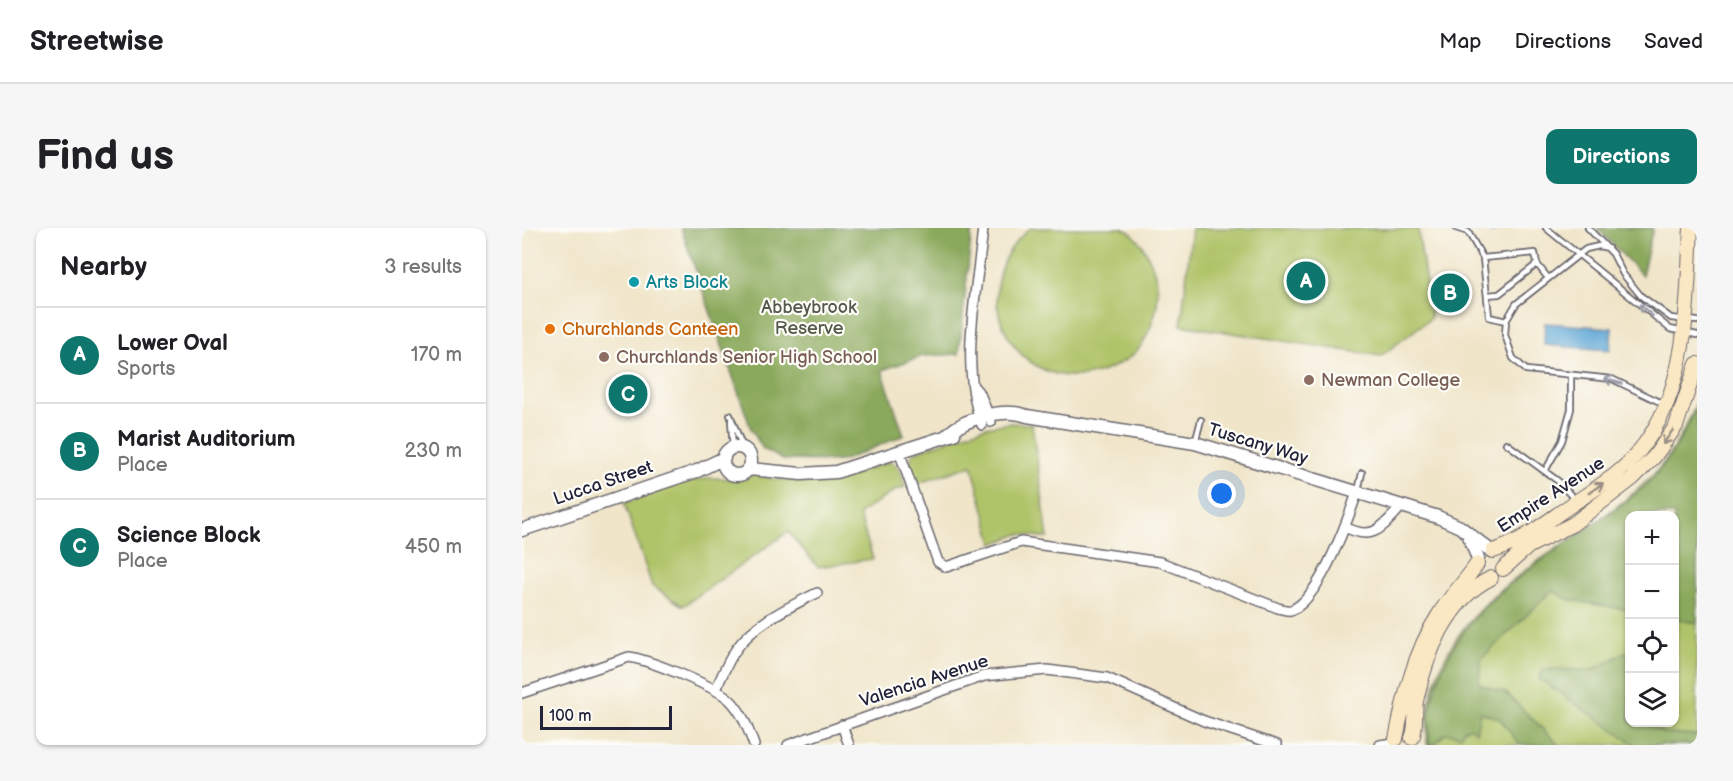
<!DOCTYPE html>
<html lang="en">
<head>
<meta charset="utf-8">
<style>
	:root { --surface:#fff; --page:#f6f6f6; --text:#202124; --muted:#757577; --line:#e0e0e0; --accent:#0f766e }
	body { margin:0; font-family:"Balsamiq Sans",sans-serif; background:var(--page); color:var(--text) }
	.controls { position:absolute; right:18px; bottom:18px; display:grid; overflow:hidden; border-radius:12px; box-shadow:0 2px 4px #0004 }
	.controls button { width:54px; height:54px; display:grid; place-items:center; padding:0; border:0; border-bottom:2px solid var(--line); background:var(--surface); color:var(--text); font:30px sans-serif }
	.scale { position:absolute; left:18px; bottom:15px; width:132px; box-sizing:border-box; padding-left:6px; border:3px solid #22223b; border-top:0; font-size:16px; line-height:21px; white-space:nowrap; color:#22223b; -webkit-text-stroke:4px #fdfcf7; paint-order:stroke }
	.you { position:absolute; left:700px; top:266px; width:21px; height:21px; margin:-15px; border:4px solid #fff; border-radius:50%; background:#1a73e8; box-shadow:0 0 0 9px #1a73e833 }
	.badge { display:grid; place-items:center; width:39px; height:39px; border-radius:50%; background:var(--accent); color:#fff; font-size:20px; font-weight:700 }
	.pin { position:absolute; translate:-50% -50%; border:3px solid #fff; box-shadow:0 2px 6px #0006 }
	.list { margin:0; padding:0; list-style:none }
	h2 { display:flex; justify-content:space-between; align-items:center; height:78px; margin:0; padding:0 24px; font-size:26px }
	h2 small { font-size:20px; font-weight:400; color:var(--muted) }
	.list li { display:grid; grid-template-columns:39px 1fr auto; gap:18px; align-items:center; box-sizing:border-box; height:96px; padding:0 24px; border-top:2px solid var(--line) }
	.list b { display:block; font-size:22px; white-space:nowrap }
	.list p { margin:0; font-size:20px; white-space:nowrap; color:var(--muted) }
	.list em { font-size:20px; font-style:normal; color:var(--muted) }
	.icon { flex:none; width:33px; height:33px; fill:none; stroke:currentColor; stroke-width:2; stroke-linecap:round; stroke-linejoin:round }
	.map { position:relative; flex:none; width:1175px; height:517px; overflow:hidden; border-radius:12px }
	header { display:flex; align-items:center; gap:36px; box-sizing:border-box; height:84px; padding:0 30px; background:var(--surface); border-bottom:2px solid var(--line) }
	header strong { font-size:28px }
	nav { display:flex; gap:33px; margin-inline-start:auto; font-size:21px }
	.intro { display:flex; align-items:center; justify-content:space-between; box-sizing:border-box; height:144px; padding:0 36px }
	h1 { margin:0; font-size:42px }
	.button { padding:15px 27px; border-radius:12px; background:var(--accent); color:#fff; font-size:21px; font-weight:700 }
	main { display:flex; gap:36px; padding:0 36px }
	aside { flex:1; background:var(--surface); border-radius:12px; box-shadow:0 2px 4px #0004 }
	.map>svg:first-child { display:block }
	.green { fill:#afc367; stroke:#687251; stroke-width:1.5; fill-rule:evenodd }
	.forest { fill:#8ba95c; stroke:#56664c; stroke-width:1.5 }
	.water { fill:#60a7d6; stroke:#416488; stroke-width:1.5 }
	.lines { fill:none; stroke-linecap:round; stroke-linejoin:round }
	.stream { stroke:#60a7d6; stroke-width:3 }
	.service-casing { stroke:#6a666d; stroke-width:8 }
	.minor-casing { stroke:#6a666d; stroke-width:12 }
	.tertiary-casing { stroke:#6a666d; stroke-width:15 }
	.secondary-casing { stroke:#6a666d; stroke-width:16 }
	.service { stroke:#fff; stroke-width:4.5 }
	.minor { stroke:#fff; stroke-width:9 }
	.tertiary { stroke:#fff; stroke-width:12 }
	.secondary { stroke:#fae7c3; stroke-width:14 }
	.oneway { stroke:#9c9ca7 }
	.oneway2 { stroke:#998e86 }
	.culture-dot { fill:#0f9aa8; stroke:#fdfcf7; stroke-width:2 }
	.food-dot { fill:#e8710a; stroke:#fdfcf7; stroke-width:2 }
	.education-dot { fill:#8d6e63; stroke:#fdfcf7; stroke-width:2 }
	.labels { text-anchor:middle; dominant-baseline:central; stroke-width:4.5; stroke-linejoin:round; paint-order:stroke }
	.culture-label { font-size:18px; fill:#0d838f; stroke:#fdfcf7; text-anchor:start }
	.park-label { font-size:18px; fill:#535a4a; stroke:#fdfcf7 }
	.food-label { font-size:18px; fill:#c56008; stroke:#fdfcf7; text-anchor:start }
	.education-label { font-size:18px; fill:#785e54; stroke:#fdfcf7; text-anchor:start }
	.street-label { font-size:18px; fill:#22223b; stroke:#fdfcf7 }
</style>
</head>
<body>
<header>
<strong>Streetwise</strong>
<nav><a>Map</a><a>Directions</a><a>Saved</a></nav>
</header>
<div class="intro"><h1>Find us</h1><a class="button">Directions</a></div>
<main>
<aside>
<h2>Nearby<small>3 results</small></h2>
<ul class="list">
<li><span class="badge">A</span><div><b>Lower Oval</b><p>Sports</p></div><em>170 m</em></li>
<li><span class="badge">B</span><div><b>Marist Auditorium</b><p>Place</p></div><em>230 m</em></li>
<li><span class="badge">C</span><div><b>Science Block</b><p>Place</p></div><em>450 m</em></li>
</ul>
</aside>
<div class="map">
<svg width="1175" height="517" viewBox="0 0 1175 517">
	<rect width="100%" height="100%" fill="#fdfcf7"/>
	<filter id="ink" filterUnits="userSpaceOnUse"><feTurbulence type="fractalNoise" baseFrequency=".0167" numOctaves="2"/><feDisplacementMap in="SourceGraphic" scale="12" xChannelSelector="R" yChannelSelector="G"/><feConvolveMatrix kernelMatrix="1 2 1 2 8 2 1 2 1" color-interpolation-filters="sRGB"/></filter>
	<filter id="wash" filterUnits="userSpaceOnUse"><feTurbulence type="fractalNoise" baseFrequency=".008" numOctaves="4" result="noise"/><feDisplacementMap in="SourceGraphic" scale="24" xChannelSelector="R" yChannelSelector="G"/><feGaussianBlur stdDeviation="1.35" result="paint"/><feColorMatrix in="noise" values="0 0 0 0 0 0 0 0 0 0 0 0 0 0 0 0 0 1.4 0 .05"/><feComposite in="paint" operator="in"/></filter>
	<g filter="url(#wash)">
		<rect width="100%" height="100%" fill="#f0e5c9"/>
		<path class="green" d="M508,0C536,0 572,0 599,0C607,1 616,11 620,17C640,51 641,76 623,111C617,124 602,134 589,140C500,180 431,64 508,0Z
			M670,0L896,1L909,90L859,128L659,97Z
			M1175,174V517H905C905,504 904,489 907,476C931,359 1046,327 1124,254C1147,233 1163,202 1175,174ZM1108,287H1152V494H1108Z
			M487,195L510,196L526,310L497,306L471,316L450,237L394,256C390,245 385,236 391,225L463,199Z
			M369,233L378,242L383,259L372,263L337,286L351,331L296,339L266,304L161,378L130,358L102,275L162,254L187,250L220,251L234,246L252,251L286,254L328,247Z"/>
		<path class="forest" d="M159,0H450L437,126L401,128L360,142L382,207L320,233L261,232L241,221L229,201Z
			M1075,0H1131L1120,47Z
			M1175,177V395L1153,391L1152,287H1108L1107,382L1048,372L1030,363L959,431L957,456L984,465L1037,517H998L978,491L958,484L954,504L949,500L942,501L939,508L924,505L911,517H907C907,504 906,489 909,476C930,382 1004,345 1076,293C1093,281 1112,269 1127,254C1147,232 1164,204 1175,177Z
			M1103,424H1107L1108,494L1124,495L1141,505L1175,507V517H1114L1017,451L1021,441L1071,442Z"/>
		<path class="water" d="M1023,95L1090,100L1088,122L1022,117Z"/>
		<g class="lines">
			<path class="stream" d="M964,0L971,4"/>
		</g>
	</g>
	<g filter="url(#ink)">
		<g class="lines">
			<g class="service-casing">
				<path id="service" d="M934,0L946,4L961,30
					M1024,0L1148,101L1175,107
					M1066,0L1091,26L1101,46L1119,68L1149,90L1175,93
					M1086,20L1077,18L1064,21L994,76L984,93L983,107L991,130L1004,142L1090,151L1142,176
					M965,67L977,66L1015,36
					M984,93L967,89L961,30L1013,25L1015,36L1026,50
					M208,187L221,220
					M209,193L211,220
					M673,215L679,192
					M984,215L1036,253L1053,272
					M1023,243L1040,213L1049,181V147
					M836,263L840,245"/>
			</g>
			<g class="minor-casing">
				<path id="minor" d="M451,158L458,166L469,194
					M460,197C437,135 455,65 461,0
					M377,223L416,334L424,339L499,314L638,334L756,380C760,381 765,383 769,382C797,373 826,291 835,265
					M823,299C852,314 860,299 880,278
					M194,461C200,448 206,432 215,420C233,395 267,379 295,365
					M0,465L107,429C127,432 195,459 208,472C221,485 226,501 232,517
					M320,497L327,517
					M266,517L462,448L525,442L585,450L682,493L755,517
					M858,517L871,515"/>
			</g>
			<g class="tertiary-casing">
				<path id="tertiary" d="M426,206C444,190 482,179 505,188L673,215L916,289L938,299L969,323
					M201 233a14 14 0 1 1 28 0a14 14 0 1 1-28 0Z
					M227,241L279,246L314,244L432,206
					M0,302L175,243L202,230
					M947,308L956,331"/>
			</g>
			<g class="secondary-casing">
				<path id="secondary" d="M971,323C1000,314 1024,294 1049,277C1064,267 1080,257 1094,246C1168,186 1164,85 1169,0
					M981,341L1007,318L1051,296L1110,251L1132,229L1154,198L1175,136
					M890,510C895,500 892,485 894,473C904,427 925,372 969,350
					M874,511C882,469 893,423 916,388C927,369 943,354 955,336"/>
			</g>
			<use href="#service" class="service"/>
			<use href="#minor" class="minor"/>
			<use href="#tertiary" class="tertiary"/>
			<use href="#secondary" class="secondary"/>
		</g>
		<defs><path id="oneway-shaft" d="M-6 0H5M1.5-3L5.5 0L1.5 3" fill="none" stroke-width="1.6" stroke-linecap="round" stroke-linejoin="round" transform="scale(1.5)"/></defs>
		<g class="oneway">
			<use href="#oneway-shaft" transform="translate(1124 82) rotate(-139)"/>
			<use href="#oneway-shaft" transform="translate(1091 153) rotate(-163)"/>
		</g>
		<g class="oneway2">
			<use href="#oneway-shaft" transform="translate(1146 209) rotate(125)"/>
			<use href="#oneway-shaft" transform="translate(1074 260) rotate(-35)"/>
		</g>
	</g>
	<circle class="culture-dot" cx="112" cy="54" r="6"/>
	<circle class="food-dot" cx="28" cy="101" r="6"/>
	<g class="education-dot">
		<circle cx="82" cy="129" r="6"/>
		<circle cx="787" cy="152" r="6"/>
	</g>
	<g class="labels">
		<g class="culture-label">
			<text x="124" y="54">Arts Block</text>
		</g>
		<g class="park-label">
			<text x="287" y="79">Abbeybrook<tspan x="287" dy="21">Reserve</tspan></text>
		</g>
		<g class="food-label">
			<text x="40" y="101">Churchlands Canteen</text>
		</g>
		<g class="education-label">
			<text x="94" y="129">Churchlands Senior High School</text>
			<text x="799" y="152">Newman College</text>
		</g>
		<g class="street-label">
			<text transform="translate(736 216) rotate(17)">Tuscany Way</text>
			<text transform="translate(81 255) rotate(-19)">Lucca Street</text>
			<text transform="translate(1029 267) rotate(-33)">Empire Avenue</text>
			<text transform="translate(402 453) rotate(-18)">Valencia Avenue</text>
		</g>
	</g>
</svg>
<div class="controls">
<button>+</button>
<button>−</button>
<button><svg class="icon" aria-label="locate" viewBox="0 0 24 24"><circle cx="12" cy="12" r="6"/><path d="M12 2v4M12 18v4M2 12h4M18 12h4"/></svg></button>
<button><svg class="icon" aria-label="layers" viewBox="0 0 24 24"><path d="M12 4l9 5-9 5-9-5zM3 14l9 5 9-5"/></svg></button>
</div>
<div class="scale">100 m</div>
<div class="you"></div>
<div class="pin badge" style="left:784px;top:53px">A</div>
<div class="pin badge" style="left:928px;top:65px">B</div>
<div class="pin badge" style="left:106px;top:166px">C</div>
</div>
</main>
</body>
</html>
